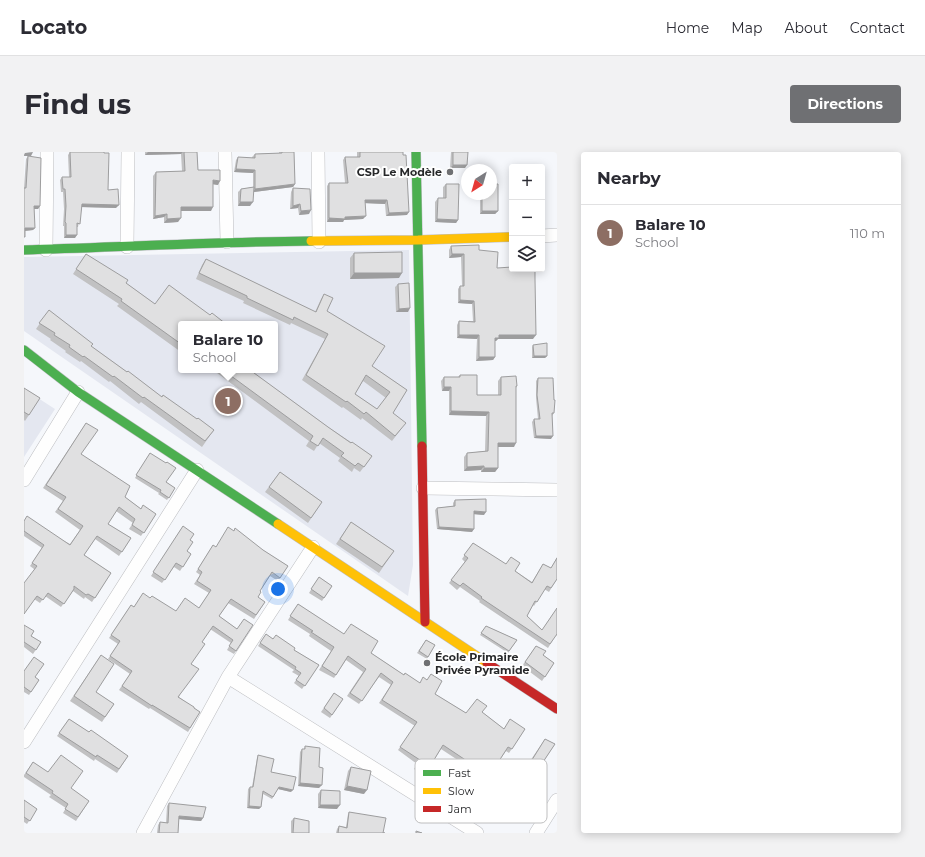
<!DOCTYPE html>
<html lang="en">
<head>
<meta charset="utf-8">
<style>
	:root { --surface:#fff; --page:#f2f2f3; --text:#2b2b33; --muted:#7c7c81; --line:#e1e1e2; --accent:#6f7073 }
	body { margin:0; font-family:Montserrat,sans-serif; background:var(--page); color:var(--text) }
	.controls { position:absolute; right:12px; top:12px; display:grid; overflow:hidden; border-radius:4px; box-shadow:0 2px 10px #0003 }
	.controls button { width:36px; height:36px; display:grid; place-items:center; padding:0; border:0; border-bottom:1px solid var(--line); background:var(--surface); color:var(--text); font:20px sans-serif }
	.compass { position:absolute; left:437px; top:12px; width:36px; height:36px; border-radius:50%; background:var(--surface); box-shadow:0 2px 10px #0003; rotate:217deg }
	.you { position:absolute; left:254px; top:437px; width:14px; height:14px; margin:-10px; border:3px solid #fff; border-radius:50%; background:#1a73e8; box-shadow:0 0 0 6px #1a73e833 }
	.badge { display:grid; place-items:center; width:26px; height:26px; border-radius:50%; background:var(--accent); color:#fff; font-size:13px; font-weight:700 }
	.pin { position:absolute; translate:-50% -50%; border:2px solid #fff; box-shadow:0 1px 4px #0006 }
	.popup { position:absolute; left:154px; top:169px; width:100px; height:52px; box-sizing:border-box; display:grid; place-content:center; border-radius:4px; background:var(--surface); filter:drop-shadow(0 1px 3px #0005); font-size:13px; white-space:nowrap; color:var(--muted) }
	.popup b { font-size:15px; color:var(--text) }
	.popup::after { content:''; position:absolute; left:50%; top:100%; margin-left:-8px; border:8px solid transparent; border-top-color:var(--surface) }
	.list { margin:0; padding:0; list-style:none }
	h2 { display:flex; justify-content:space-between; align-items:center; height:52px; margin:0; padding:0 16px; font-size:17px }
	h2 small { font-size:13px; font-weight:400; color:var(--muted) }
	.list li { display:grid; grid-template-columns:26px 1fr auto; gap:12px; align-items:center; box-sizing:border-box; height:56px; padding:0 16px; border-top:1px solid var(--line) }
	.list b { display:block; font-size:15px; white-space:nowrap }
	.list p { margin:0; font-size:13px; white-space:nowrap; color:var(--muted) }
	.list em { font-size:13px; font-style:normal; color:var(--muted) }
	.icon { flex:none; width:22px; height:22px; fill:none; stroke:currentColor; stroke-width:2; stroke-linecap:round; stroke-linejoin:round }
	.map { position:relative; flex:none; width:533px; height:681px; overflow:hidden; border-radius:4px }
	header { display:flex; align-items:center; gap:24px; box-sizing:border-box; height:56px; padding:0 20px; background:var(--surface); border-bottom:1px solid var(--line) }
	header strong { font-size:19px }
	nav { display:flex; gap:22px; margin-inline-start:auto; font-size:14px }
	.intro { display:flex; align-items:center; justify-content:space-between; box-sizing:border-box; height:96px; padding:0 24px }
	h1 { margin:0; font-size:28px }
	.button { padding:10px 18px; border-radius:4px; background:var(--accent); color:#fff; font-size:14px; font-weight:700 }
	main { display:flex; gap:24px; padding:0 24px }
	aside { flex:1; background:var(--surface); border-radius:4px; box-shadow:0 2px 10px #0003 }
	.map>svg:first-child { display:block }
	.built { fill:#e4e7f0; fill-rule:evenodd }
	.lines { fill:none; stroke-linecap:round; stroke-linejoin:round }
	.street-casing { stroke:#bcbdc0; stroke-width:14 }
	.fast-casing { stroke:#bcbdc0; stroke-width:10 }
	.slow-casing { stroke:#bcbdc0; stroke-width:10 }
	.jam-casing { stroke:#bcbdc0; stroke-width:10 }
	.street { stroke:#fefefe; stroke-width:13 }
	.fast { stroke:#4caf50; stroke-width:9 }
	.slow { stroke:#ffc107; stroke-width:9 }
	.jam { stroke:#c62828; stroke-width:9 }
	.wall { fill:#c1c1c2; fill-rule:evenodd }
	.shaded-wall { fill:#9d9d9e }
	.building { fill:#e0e0e1; stroke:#9d9d9e; fill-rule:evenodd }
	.poi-dot { fill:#6f7073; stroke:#fff; stroke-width:1.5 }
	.labels { text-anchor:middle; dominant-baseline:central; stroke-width:4; stroke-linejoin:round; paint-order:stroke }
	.poi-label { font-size:11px; font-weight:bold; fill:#27282a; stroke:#fff; text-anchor:end }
	.key { fill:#fff; stroke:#bebebf; stroke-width:1 }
	.key-label { font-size:11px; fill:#27282a }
</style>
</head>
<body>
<header>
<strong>Locato</strong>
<nav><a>Home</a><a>Map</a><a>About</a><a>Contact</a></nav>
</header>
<div class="intro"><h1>Find us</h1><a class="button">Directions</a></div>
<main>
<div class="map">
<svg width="533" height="681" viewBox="0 0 533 681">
	<rect width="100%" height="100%" fill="#f5f7fb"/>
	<path class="built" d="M385,98L389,413L384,444L0,179V105ZM157,172H251V218H157Z
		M0,237L31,257L0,305Z"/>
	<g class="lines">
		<g class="street-casing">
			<path id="street" d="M201,0L203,90
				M294,0L295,90
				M518,84L533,83
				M103,95L104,0
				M22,98L23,0
				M0,328L54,240
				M399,336L533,338
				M204,525L453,681
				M0,590L173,318
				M119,681L204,525L289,395
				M512,681L533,648"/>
		</g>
		<g class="fast-casing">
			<path id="fast" d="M392,0L398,294
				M0,98C96,95 191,90 287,89
				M0,198L54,240L254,372"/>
		</g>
		<g class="slow-casing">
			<path id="slow" d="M287,89L394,88L488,85
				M254,372L463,511"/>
		</g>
		<g class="jam-casing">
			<path id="jam" d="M398,294L401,470
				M463,511L533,557"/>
		</g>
		<use href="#street" class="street"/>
		<use href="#fast" class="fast"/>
		<use href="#slow" class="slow"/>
		<use href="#jam" class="jam"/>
	</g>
	<path class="wall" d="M46,0L84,38L92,56L58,55L54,75H53L51,86H40V74H39L40,57L39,40H37L36,28L38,25H45L44,3Z
		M121,0H174H173L174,18L194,33L189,32L187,59H157L154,70L140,71V65L129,67V24L132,20L158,19L157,2L121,3Z
		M255,0H270L271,32L269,35L230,40L226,54H214V40L217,37L229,35V21L210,20L212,8L214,5L228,6V5L231,2L255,1Z
		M333,0H379L383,63L362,64L361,52L341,51L339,67L320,68L319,70H303V34L305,31H321L319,8L321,5H333Z
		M427,0H444L441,16H426Z
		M4,4L16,54L14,57H10L11,76L9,78L1,79L0,36L2,7Z
		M422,32L434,68L432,71L411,70V50L414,46H419V35Z
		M269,36L285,62L275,63L274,56L266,57L267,40Z
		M456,42H467L474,59L471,62H456Z
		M427,94L455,98L473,116L511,127L509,187H474L472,189H471V205L469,208L452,209L453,187L433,186V173L435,169H449L448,152L434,151V137L436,134H438L437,105L425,106V98Z
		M330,101L375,126L326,127V106Z
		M62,102L131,152L186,163L202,172H157V200L93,154L95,152L49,122Z
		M182,107L291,160L297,147L300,142L303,159L348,214L383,238L369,261L378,276L368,289L338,266L337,268L319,255L318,256L278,228L301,187L267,171L266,173L219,151L220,149L172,127L178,113ZM339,229L362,246L353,257L331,242Z
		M374,132L384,160H372L371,135Z
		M25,158L67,194L138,245L190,278L178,295L117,250L115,252L86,229L85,230L57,209L56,210L41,200L42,199L26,188L27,187L12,177Z
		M509,193L523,204L521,206H508V195Z
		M183,218H188L186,221Z
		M189,218H226L304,275L348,304L336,320L330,316L328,320L314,309L316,306L295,291L290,299L282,294L285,289Z
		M436,223L453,243H474V229L477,225L493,234L492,236L490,295H474V316L471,320H457V318L440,319V305L443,301L461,299L462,264L425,263V239H418L417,229L420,225H434Z
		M514,226L530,261L528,264L527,287L510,286L508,270L510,267H514L512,246V229Z
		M0,236L16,246L1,269L0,268Z
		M62,271L57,302L101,345L117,357L132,362L117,384L105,377L109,371L92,359L84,372L107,386L95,404L71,387L60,403L87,421L68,450L61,445L60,447L49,439L37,455L21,444L16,451L10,447V417L6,414L18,396L0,384V368L46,392L56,378L31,360L39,349L19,336Z
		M126,301L142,330L151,336L143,348L134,342L135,341L111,326Z
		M256,320L298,350L284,371L241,340Z
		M431,348L460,363L450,362L448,380L413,377L411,358L413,356L429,354V351Z
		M327,370L370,399L355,421L312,392Z
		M159,374L166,388L163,399L167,402L156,419L150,415L138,431L127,424Z
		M449,391L508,430L519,412L527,416L533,405V427L525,440L520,437L510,454L509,453L503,464L518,478L533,456V484L532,483L524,496L455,450L456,449L436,435L433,438L425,431L441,410L438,407Z
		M189,393L191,395L239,398L264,414L254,429L246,424L236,439L234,445L241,450L230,467L204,451L195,464L213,477L229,473L210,502L203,498L207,491L186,477L178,490L167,512L155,545L176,560L164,580L126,556L125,557L95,538L106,522L84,507L94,492L85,486L107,453L110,455L126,446L152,459L175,456L185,441L170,432L176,423L172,420Z
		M295,425L308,434L298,449L285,441Z
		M274,452L380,523L442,561L458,560L480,577H501L485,601L482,599L473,612L482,631L479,634L468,628L466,630L460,626L453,638L455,639L444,654L433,645L441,634L440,633L449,618L417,597L400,624L390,617L393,612L374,598L391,574L355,551L367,533L355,525L335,552L323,544L339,520L322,508L310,526L295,518L307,499L285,484L286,482L264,468Z
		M0,473L7,484L17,490L9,502L0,495Z
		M462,474L493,488L484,501L456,483Z
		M242,482L249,487L270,498L295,513L278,537L270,531L275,524L268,520L270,518L234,494Z
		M402,488L411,493L403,507L393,501Z
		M512,494L519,503L530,511L518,529L498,514Z
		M77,503L72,540L90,552L78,570L46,549Z
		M0,519L15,528L5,543L0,540Z
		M310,541L319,547L306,566L297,560Z
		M45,567L65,580L104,604L93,621L71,607L70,609L33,584Z
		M521,587L531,592L514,618L504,612Z
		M281,594L295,615V636L274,634L276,600L278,597H280Z
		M234,603L247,620L267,640L254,637L248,647L239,642L237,655L235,657L223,656L224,637L226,635H228L233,606Z
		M9,610L65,649L52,669L39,661L42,656L25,645L27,643L0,625V623Z
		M327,615L340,642L320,638L324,619Z
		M297,638L313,657L294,656V642Z
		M0,648L13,657L3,672L0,670Z
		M145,651L179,666L177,669L155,667L154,681H133L134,673L136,670L142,671L143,654Z
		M325,660L359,681H361H312L313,677L315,674L322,675L324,662Z
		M270,666L285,681H267V669Z"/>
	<path class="shaded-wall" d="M9,0L7,4H0V1Z
		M124,0H159L157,2L121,3Z
		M429,13H443L441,16H426Z
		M212,17L231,18L229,21L210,20Z
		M189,28L196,29L194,33L187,32Z
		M271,32L269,35L229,40L231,37Z
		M341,48H363L361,52L338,51Z
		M216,50H229L226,54H214Z
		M58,52L95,53L92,56L56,55Z
		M276,52L274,56L266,57L269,54Z
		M10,54H16L14,57H8Z
		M157,55H189L187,59H154Z
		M287,58L285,62L275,63L277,59Z
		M458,59H474L471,62H456Z
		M385,60L383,63L362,64L365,61Z
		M143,62L140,65L129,67L131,64Z
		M342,64L339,67L320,68L319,70H303L305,66L321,65Z
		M157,66L154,70L140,71L143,67Z
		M413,67L434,68L432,71L411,70Z
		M1,76H11L9,78L0,79Z
		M42,83H53L51,86H40Z
		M428,102H440L437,105L425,106Z
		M330,121H378L375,126L326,127Z
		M436,148L450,149L448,152L434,151Z
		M386,156L384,160H372L375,157Z
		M435,183H455L453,187L433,186Z
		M475,183H512L509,187H474L472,189H468L471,186Z
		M510,204H523L521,206H508Z
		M455,205H471L469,208L452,209Z
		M420,235H427L425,239H418Z
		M427,259L465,260L462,264L425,263Z
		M512,284H529L527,287L510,286Z
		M474,291H492L490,295H472Z
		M460,314L457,318L440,319L443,315Z
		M460,316H474L471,320H457Z
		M450,359L462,360L460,363L448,362Z
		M415,375L450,377L448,380L413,377Z
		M276,631L298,633L295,636L274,634Z
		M323,634L343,638L340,642L320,638Z
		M255,635L269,638L267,640L254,637Z
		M296,653H316L313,657L294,656Z
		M225,654L237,655L235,657L223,656Z
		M155,664L179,666L177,669L153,667Z"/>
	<path class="building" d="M46,0H80V1H85L84,38L94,37L95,53L58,52L56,72L53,71V83H42V71L41,70L42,54L41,37H39L38,25H47Z
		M160,0H173L174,18H196V29L189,28V55H157V66L143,67V62L131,64L132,20L161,19Z
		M258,0H270L271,32L231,37V18L212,17L214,5L231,6V2L258,1Z
		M336,0H379V3H382L385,60L365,61L363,48H341L342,64L321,65V67L305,66V31H324L321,5H336Z
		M429,0H444L443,13H429Z
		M4,4L17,6L16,54H10L11,76H1V85H0V36H2Z
		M422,32H435L434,68L413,67L414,46H422Z
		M467,32H474V59H458V42H467Z
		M230,35L229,50H216L217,37Z
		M269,36L286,37L287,58L277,59L276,52L269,54Z
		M455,93V98L474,100L473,116L488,115V117H511V127L512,183H475V186H471V205H455V183H435V169L451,170L450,149L436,148V134H440V102H428L427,94Z
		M378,100V121H330V101Z
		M62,102L104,128L102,131L131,152L145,133L186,163L188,161L202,172H157V192L97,149L98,147L52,117Z
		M182,107L292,160L300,142L309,146L303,159L361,194L348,214L383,238L369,261L382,271L371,284L342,260L340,262L323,249L322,250L282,223L304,182L270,165L269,168L223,146V144L175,121ZM342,223L366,240L353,257L331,242Z
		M385,131L386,156L375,157L374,132Z
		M25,158L69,192L67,194L103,220L104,219L138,245L139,243L173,267L174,266L190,278L181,289L120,245L119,246L90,224L89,225L60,204L59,205L45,195L46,193L30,183L31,181L15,171Z
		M523,191V204H510L509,193Z
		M199,218H226L304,275L327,291L328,290L348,304L340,315L334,311L331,314L317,304L320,301L299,286L294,294L286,289L289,284Z
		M436,223H453V243H477V225L492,224L493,234H492V291H474V316H460V314L443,315V301L464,299L465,260L427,259V235H420V225H436Z
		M514,226H529L530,248H531L530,261H528L529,284H512L510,267H516L513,243Z
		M0,236L16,246L5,263L0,260Z
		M62,271L74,278L57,302L106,334L101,345L117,357L119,353L132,362L120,381L108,373L111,367L95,355L84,372L107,386L98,400L73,384L60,403L87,421L71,446L64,442L62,443L50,434V437L40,452L24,441L19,448L13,444L0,462V431L13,414L8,411L20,393L0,379V369L3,364L46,393L59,374L34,357L42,345L22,333Z
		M126,301L142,311L143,310L152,316L142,330L151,336L145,346L136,340L137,338L112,323Z
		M256,320L298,350L287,366L245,335Z
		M462,347V360L450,359V377L415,375L413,356L431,354V348Z
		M327,370L370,399L358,415L316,387Z
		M159,374L170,382L166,388L169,390L163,399L167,402L159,415L152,411L141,428L129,420Z
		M204,375L210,379L211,376L239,398L264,414L256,426L248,420L236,439L237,440L234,445L241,450L232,463L207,447L195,464L213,477L220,467L229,473L212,499L205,494L209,488L189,474L178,490L181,492L167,512L175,517L154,545L170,555V556L176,560L166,576L128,553V554L98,534L108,519L86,504L96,489L87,483L107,453L110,455L119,441L126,446L128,444L152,459L161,446L175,456L187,438L173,429L178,420L174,417L189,393L192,395Z
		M449,391L482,412L487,405L496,411L491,419L508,431L519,412L527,416L533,406V427L527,436L523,434L513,450L511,449L503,464L518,478L533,456V482L526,492L457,446L458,445L439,431L436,434L427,428L444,406L440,403Z
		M295,425L308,434L300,446L287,437Z
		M274,452L320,482L327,472L354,489L347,501L380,523L381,521L396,531L399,525L403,528L407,522L418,529L411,542L442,561L453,547L463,554L458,560L480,577L486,567L501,577L488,597L484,595L473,612L487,621L482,631L470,624L469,626L463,622L453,638L455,639L447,650L435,642L444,630L442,629L452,615L419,593L402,621L392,613L396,608L376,595L393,570L358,548L369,530L357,521L338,549L326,541L342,517L324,504L312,523L298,514L310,495L287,480L289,479L266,464Z
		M0,473L10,479L7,484L17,490L12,498L0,490Z
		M462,474L493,488L485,499L457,481Z
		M242,482L249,487L252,483L271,496L270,498L295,513L281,534L272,528L277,521L271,517L272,515L236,491Z
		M402,488L411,493L404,505L395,499Z
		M512,494L522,499L519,503L530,511L521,525L501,510Z
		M77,503L90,512L72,540L90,552L81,565L50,544Z
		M10,505L20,512L11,525L15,528L7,540L0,535V519Z
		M310,541L319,547L308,563L300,556Z
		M45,567L65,580L67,578L104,604L95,617L73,603L72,605L35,581Z
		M521,587L531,592L515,616L506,611Z
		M281,594L296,596L295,615L299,616L298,633L276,631L278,597H281Z
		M37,603L59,619L47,636L65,649L54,665L41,657L44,652L28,641L29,639L2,621L9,610L24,620Z
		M234,603L250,607L247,620L272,625L269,638L255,635L249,645L239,639L237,655L225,654L226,635H229Z
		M327,615L347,619L343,638L323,634Z
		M297,638L316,639V653H296Z
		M0,648L13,657L6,669L0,665Z
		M145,651L182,655L179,666L155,664L154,681H135L136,670L144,671Z
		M325,660L362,666L359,681H361H314L315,674L323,676Z
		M270,666L285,669V681H269Z
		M392,679L398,681H392Z"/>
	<g class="poi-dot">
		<circle cx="426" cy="20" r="4"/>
		<circle cx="403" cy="511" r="4"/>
	</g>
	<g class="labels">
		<g class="poi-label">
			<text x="418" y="20">CSP Le Modèle</text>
			<text x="411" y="505" text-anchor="start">École Primaire<tspan x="411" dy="13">Privée Pyramide</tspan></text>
		</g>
	</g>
	<rect x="391" y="607" width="132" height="64" rx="6" class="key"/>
	<rect x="399" y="618" width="18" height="6" fill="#4caf50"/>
	<rect x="399" y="636" width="18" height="6" fill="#ffc107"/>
	<rect x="399" y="654" width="18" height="6" fill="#c62828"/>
	<g class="key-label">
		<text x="424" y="625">Fast</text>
		<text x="424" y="643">Slow</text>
		<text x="424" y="661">Jam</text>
	</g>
</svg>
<div class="controls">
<button>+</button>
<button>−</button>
<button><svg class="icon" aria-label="layers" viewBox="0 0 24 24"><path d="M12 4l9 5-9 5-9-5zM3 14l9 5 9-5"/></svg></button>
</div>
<svg class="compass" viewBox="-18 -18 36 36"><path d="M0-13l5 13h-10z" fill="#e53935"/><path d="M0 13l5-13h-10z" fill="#7c7c81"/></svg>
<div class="you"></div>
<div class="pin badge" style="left:204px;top:249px;background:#8d6e63">1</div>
<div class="popup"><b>Balare 10</b>School</div>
</div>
<aside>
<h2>Nearby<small></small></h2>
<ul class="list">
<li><span class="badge" style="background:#8d6e63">1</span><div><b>Balare 10</b><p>School</p></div><em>110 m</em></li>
</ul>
</aside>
</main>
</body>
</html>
